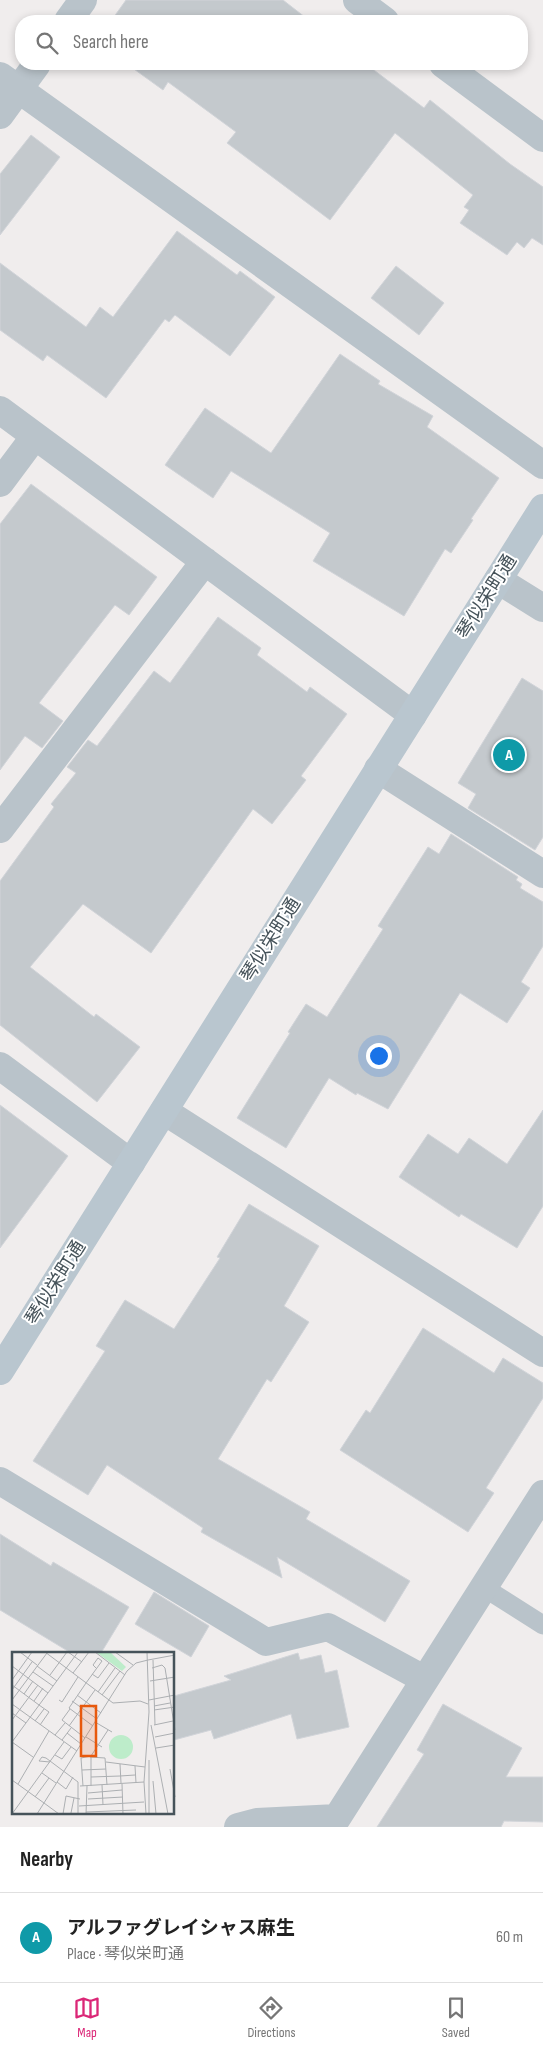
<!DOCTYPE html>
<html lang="en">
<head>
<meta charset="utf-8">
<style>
	:root { --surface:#fff; --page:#f6f6f6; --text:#222; --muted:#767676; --line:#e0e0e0; --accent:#db2777 }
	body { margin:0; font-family:"Sofia Sans Condensed","Noto Sans JP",sans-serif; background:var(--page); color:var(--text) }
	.you { position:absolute; left:378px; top:1055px; width:18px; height:18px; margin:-12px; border:4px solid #fff; border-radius:50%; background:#1a73e8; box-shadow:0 0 0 8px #1a73e833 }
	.badge { display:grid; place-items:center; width:32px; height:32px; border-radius:50%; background:var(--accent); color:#fff; font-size:16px; font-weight:700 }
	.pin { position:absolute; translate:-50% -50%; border:2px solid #fff; box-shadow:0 1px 5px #0006 }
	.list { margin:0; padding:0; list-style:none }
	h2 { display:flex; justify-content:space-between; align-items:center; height:65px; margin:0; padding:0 20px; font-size:21px }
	h2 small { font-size:16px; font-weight:400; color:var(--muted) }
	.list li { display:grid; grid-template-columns:32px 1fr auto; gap:15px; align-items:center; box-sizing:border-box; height:90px; padding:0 20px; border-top:1px solid var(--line) }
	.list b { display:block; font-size:19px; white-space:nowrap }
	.list p { margin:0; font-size:16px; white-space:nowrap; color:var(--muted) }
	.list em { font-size:16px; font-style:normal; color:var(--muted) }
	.icon { flex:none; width:28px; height:28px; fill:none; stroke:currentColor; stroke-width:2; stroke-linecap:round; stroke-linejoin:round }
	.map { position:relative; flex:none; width:543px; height:1827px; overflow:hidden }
	.search { position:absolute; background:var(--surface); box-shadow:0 2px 8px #0003; left:15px; right:15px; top:15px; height:55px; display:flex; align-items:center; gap:12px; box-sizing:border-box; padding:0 18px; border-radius:20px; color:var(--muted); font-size:19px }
	.sheet { height:155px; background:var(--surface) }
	nav { display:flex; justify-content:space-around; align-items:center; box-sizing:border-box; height:70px; border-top:1px solid var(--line); background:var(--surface); font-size:14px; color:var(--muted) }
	nav a { display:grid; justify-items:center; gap:2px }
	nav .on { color:var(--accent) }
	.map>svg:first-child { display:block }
	.building { fill:#c4c9cd; stroke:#d1d4d9 }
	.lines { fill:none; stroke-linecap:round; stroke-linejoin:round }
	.service { stroke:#b9c3ca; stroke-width:19 }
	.minor { stroke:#b9c3ca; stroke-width:28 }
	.secondary { stroke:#b9c6cf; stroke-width:28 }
	.labels { text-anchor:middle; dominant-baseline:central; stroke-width:4; stroke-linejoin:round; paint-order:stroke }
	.street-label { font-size:19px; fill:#46535a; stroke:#fff }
	.inset-road { fill:none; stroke:#acafb2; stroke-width:1 }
	.view { fill:#e8590c; fill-opacity:0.15; stroke:#e8590c; stroke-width:2.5 }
	.inset-edge { fill:none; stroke:#46535a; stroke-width:2.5 }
</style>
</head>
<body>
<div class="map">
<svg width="543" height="1827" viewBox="0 0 543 1827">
	<rect width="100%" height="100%" fill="#f0eded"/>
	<path class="building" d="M126,0H283L310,21H111Z
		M127,64H366L424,108L430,100L510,164L543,187V245L532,238L524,248L517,242L507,255L460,223L469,210L464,207L473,195L395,133L330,220L227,143L236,132L168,82L163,90Z
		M31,135L60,157L0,235V174Z
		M177,231L237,275L240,271L275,297L230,356L175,315L169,322L165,319L106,398L47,355L43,361L0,330V263L86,327L100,307L113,317Z
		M396,266L444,303L419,335L371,298Z
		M340,354L380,381L378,384L433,416L427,427L499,478L471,519L473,520L451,553L445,549L404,616L313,561L330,533L231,471L213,498L165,465L205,408L271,453Z
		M31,484L157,577L129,615L115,605L39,703L63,721L42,748L25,736L0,770V524Z
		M218,617L261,648L257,655L307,692L310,687L347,714L301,776L306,780L272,824L253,809L151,953L83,904L30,967L94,1017L96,1014L140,1047L97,1102L0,1025V881L54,807L51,804L76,773L67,767L88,740L97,746L154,671L170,683Z
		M522,678L543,691V837L535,850L468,808L476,794L458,783Z
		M451,834L518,877L516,880L522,884L520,888L543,902V946L521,982L530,988L507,1023L460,993L388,1109L357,1093L356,1095L329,1078L286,1148L237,1118L290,1033L288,1032L306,1004L327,1017L383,929L378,926L428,847L439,854Z
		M0,1105L68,1156L0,1248Z
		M543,1110V1206L517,1248L461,1214L459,1217L399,1177L428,1134L458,1154L469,1138L507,1164Z
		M249,1204L319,1246L284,1306L309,1322L271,1382L267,1379L218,1459L310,1512L306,1519L410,1581L385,1622L277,1557L282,1578L201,1532L203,1528L107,1465L88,1495L33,1461L105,1351L96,1346L125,1300L174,1329L220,1258L217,1257Z
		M423,1328L494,1373L503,1358L543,1383V1398L486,1488L494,1493L468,1532L340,1450L366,1410L370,1413Z
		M0,1534L51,1566L53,1562L129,1607L101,1653H71L0,1610Z
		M154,1592L209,1626L191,1657L135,1624Z
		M298,1653L300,1660L321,1655L325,1673L337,1670L349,1727L297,1739L291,1714L214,1739L211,1730L174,1740V1696L231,1680L224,1676Z
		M443,1704L522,1748L506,1777H543V1822L504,1821L501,1827H377L424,1754L417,1750Z"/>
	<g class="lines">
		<path class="service" d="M483,1587L543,1625"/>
		<path class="minor" d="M357,0L385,21
			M68,21L83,0
			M443,64L543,138
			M0,76L543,465
			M0,115L37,64
			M0,410L413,715
			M0,483L35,436
			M498,580L543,608
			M378,769L543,874
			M0,829L205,561
			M0,1066L131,1163
			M164,1111L543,1353
			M0,1481L266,1642L328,1627L424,1679
			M238,1827L257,1822L337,1818L543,1494"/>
		<path class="secondary" d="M0,1371L543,508"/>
	</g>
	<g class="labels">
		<g class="street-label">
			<text transform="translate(487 597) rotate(-58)">琴似栄町通</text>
			<text transform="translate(271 940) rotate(-58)">琴似栄町通</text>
			<text transform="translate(56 1283) rotate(-58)">琴似栄町通</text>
		</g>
	</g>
	<g transform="translate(12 1652)">
		<rect width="162" height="162" fill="#f0eded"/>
		<path d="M84,0H98L114,15L110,19ZM97 95a12 12 0 1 1 24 0a12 12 0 1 1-24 0Z" fill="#bdecca"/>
		<path class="inset-road" d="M8,0L25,13M33,0L101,51L128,49L136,52M56,0L70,10M83,0L113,23M103,0L121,13M136,8L163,3M141,8L143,73M0,14L36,41M25,14L45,29M140,16L150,13L153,16L163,78M21,20L41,34M61,21L77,0M80,22L86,26L97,11M38,23L55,0M0,28L20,0M138,29L163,25M74,31L57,56L81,74M74,31L90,9L86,6L81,13L84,16M0,33L27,53M0,38L20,10M86,40L103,16M12,42L21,29M65,43L89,61M90,43L108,19M0,48L35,1M47,48L50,50L66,25M137,48L163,43M22,49L31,36M60,49L85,67M0,52L65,99M27,53L37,60L28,73M142,54L158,51M58,57L50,68L73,86M142,58L163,55M0,61L14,71M0,68L26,33M23,69L32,57M83,70L100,80M139,73L156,162M142,73L161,69M57,74L83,38M55,81L69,92M43,83L53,71M74,85L90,95M143,85L163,81M50,88L59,76M0,90L66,0M0,90L21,105M144,96L163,93M43,103L50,107L59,95M79,104V134M78,105L93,106L95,133M38,110L27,109L30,105L34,106L66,130V162M94,110L133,115M108,112L109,131M123,114L124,131M158,117L163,145M70,118L94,117M30,121L44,131M108,124L123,123M79,125L108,124M0,128L32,151M141,129L144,162M45,130L54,137L61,125M6,132L37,79M110,132L111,162M90,133L91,153M68,134L132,130M71,134L69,106L79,104L96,78M76,141L110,138M23,145L37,126M76,147L111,145M32,151L47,162M67,154L132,150M74,160L124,158M59,161L62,146M0,162L52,90M25,162L115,19L124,11L136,8M51,162L54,144L68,147M74,162L75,134M134,162L132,130L137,60L135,0M137,162V108"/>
		<path class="view" d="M69,54H84V104H69Z"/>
		<rect width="162" height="162" class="inset-edge"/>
	</g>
</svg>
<div class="you"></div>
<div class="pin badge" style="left:509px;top:755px;background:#0f9aa8">A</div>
<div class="search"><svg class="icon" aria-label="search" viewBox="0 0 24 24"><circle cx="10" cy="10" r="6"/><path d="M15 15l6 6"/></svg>Search here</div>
</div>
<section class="sheet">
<h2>Nearby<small></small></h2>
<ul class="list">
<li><span class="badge" style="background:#0f9aa8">A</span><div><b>アルファグレイシャス麻生</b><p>Place · 琴似栄町通</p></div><em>60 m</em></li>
</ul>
</section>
<nav>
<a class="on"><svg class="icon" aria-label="map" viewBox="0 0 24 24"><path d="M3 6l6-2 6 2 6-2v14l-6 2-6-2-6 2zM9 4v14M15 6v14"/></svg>Map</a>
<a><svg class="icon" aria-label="directions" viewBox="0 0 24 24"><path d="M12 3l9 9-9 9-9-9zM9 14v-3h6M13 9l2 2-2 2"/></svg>Directions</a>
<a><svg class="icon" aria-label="saved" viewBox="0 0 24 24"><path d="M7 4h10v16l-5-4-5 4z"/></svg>Saved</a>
</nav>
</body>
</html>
